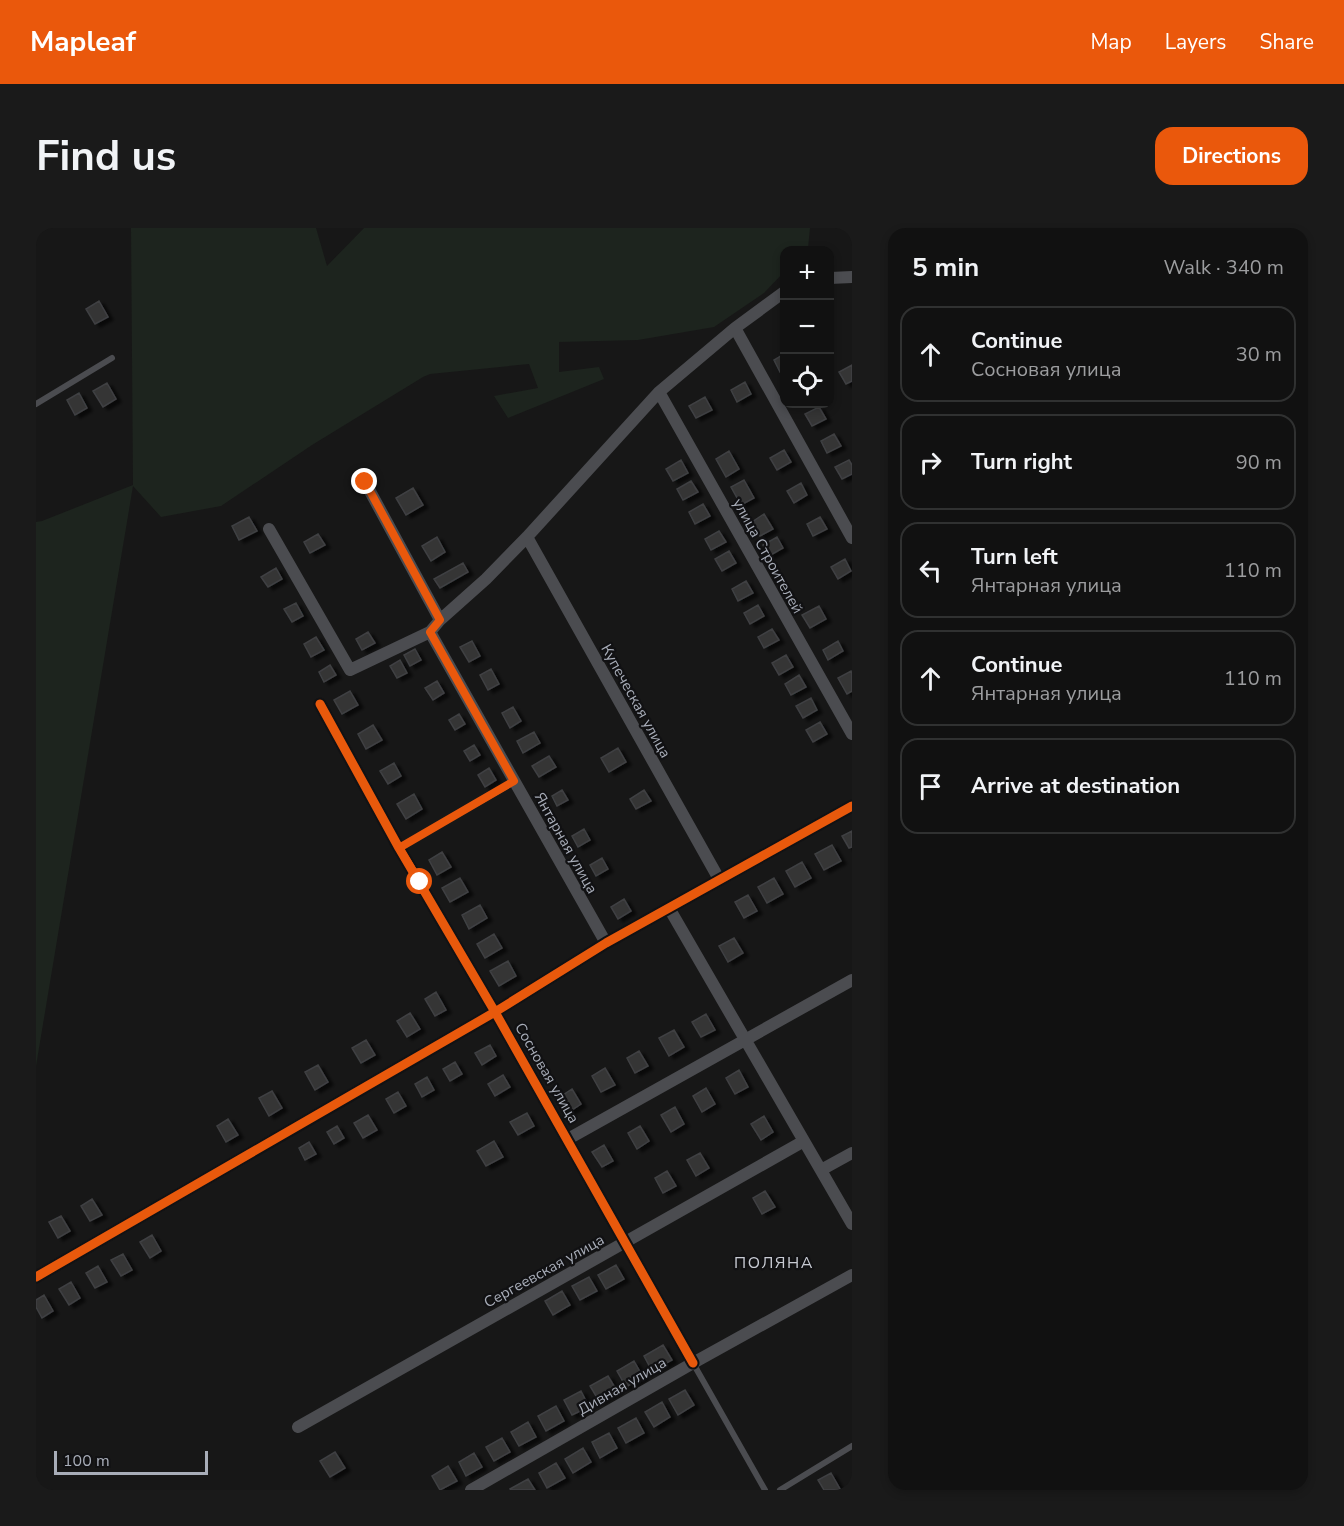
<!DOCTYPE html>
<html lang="en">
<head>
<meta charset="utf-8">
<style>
	:root { --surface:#111; --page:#1a1a1a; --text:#f1f3f6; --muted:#9c9d9f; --line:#303131; --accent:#ea580c }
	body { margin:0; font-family:"Nunito Sans",sans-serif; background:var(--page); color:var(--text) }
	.controls { position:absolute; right:18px; top:18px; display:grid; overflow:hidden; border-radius:12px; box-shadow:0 3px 9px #0003 }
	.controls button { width:54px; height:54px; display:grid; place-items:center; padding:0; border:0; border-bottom:2px solid var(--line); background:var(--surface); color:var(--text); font:30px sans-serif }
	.scale { position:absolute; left:18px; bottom:15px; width:154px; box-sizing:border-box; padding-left:6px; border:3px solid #a8adb8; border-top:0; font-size:16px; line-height:21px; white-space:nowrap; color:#a8adb8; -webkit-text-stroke:4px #111113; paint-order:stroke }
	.stop { position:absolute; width:18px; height:18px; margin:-14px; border:4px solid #ea580c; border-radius:50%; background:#fff }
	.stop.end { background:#ea580c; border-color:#fff; box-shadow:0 2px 6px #0008 }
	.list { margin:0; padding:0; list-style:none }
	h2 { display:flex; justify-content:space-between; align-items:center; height:78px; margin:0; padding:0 24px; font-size:26px }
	h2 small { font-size:20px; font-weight:400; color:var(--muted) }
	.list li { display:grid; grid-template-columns:39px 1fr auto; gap:18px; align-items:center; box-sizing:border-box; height:96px; margin:0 12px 12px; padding:0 12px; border:2px solid var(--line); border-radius:18px }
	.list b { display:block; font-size:22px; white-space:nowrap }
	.list p { margin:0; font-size:20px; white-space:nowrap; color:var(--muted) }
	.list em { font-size:20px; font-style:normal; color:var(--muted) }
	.icon { flex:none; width:33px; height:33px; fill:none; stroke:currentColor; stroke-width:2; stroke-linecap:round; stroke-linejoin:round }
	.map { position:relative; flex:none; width:816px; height:1262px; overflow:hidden; border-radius:18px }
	header { display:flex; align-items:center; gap:36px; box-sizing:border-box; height:84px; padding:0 30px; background:var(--accent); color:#fff }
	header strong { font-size:28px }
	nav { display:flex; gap:33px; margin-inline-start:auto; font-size:21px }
	.intro { display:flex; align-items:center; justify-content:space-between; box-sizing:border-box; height:144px; padding:0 36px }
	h1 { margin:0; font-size:42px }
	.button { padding:15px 27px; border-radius:18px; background:var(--accent); color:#fff; font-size:21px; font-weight:700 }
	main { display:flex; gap:36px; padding:0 36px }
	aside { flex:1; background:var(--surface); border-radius:18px; box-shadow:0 3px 9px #0003 }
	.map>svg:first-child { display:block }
	.green { fill:#1d241e }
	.building { fill:#353536; stroke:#3f4043; stroke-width:1.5; filter:url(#shadow) }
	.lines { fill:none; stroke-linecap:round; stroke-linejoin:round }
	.service { stroke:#4b4c50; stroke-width:6 }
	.minor { stroke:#4b4c50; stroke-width:12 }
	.cycleway-casing { stroke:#111113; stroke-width:13 }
	.cycleway { stroke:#e8590c; stroke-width:9 }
	.route { stroke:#ea580c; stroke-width:8 }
	.labels { text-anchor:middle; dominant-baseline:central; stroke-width:4.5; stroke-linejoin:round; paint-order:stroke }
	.street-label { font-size:15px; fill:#a8adb8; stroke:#111113 }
	.neighbourhood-label { font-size:16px; letter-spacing:1.5px; fill:#c9ccd4; stroke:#111113 }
</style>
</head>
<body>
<header>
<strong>Mapleaf</strong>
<nav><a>Map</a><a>Layers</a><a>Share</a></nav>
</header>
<div class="intro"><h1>Find us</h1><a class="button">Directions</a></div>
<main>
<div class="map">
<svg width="816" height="1262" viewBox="0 0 816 1262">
	<defs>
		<filter id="shadow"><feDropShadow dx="5" dy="3" stdDeviation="1.5" flood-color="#0009"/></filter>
	</defs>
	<rect width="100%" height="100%" fill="#171717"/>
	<path class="green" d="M95,0H280L291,38L328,0H774L772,20L770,22H748V44L728,65L678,99L602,112L523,114V144L563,139L568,151L472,190L458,168L502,160L493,136L394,146L387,149L276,217L185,278L125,289L97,258L0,838V294L6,293L97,257Z"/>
	<path class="building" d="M63,73L72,89L59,96L50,81Z
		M748,126V142L744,144L738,132Z
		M816,137V153L810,156L803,144Z
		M709,154L715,166L701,174L695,162Z
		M71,155L80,171L67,179L57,163Z
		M43,165L51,180L39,187L31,172Z
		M669,169L676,182L660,190L653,178Z
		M783,179L790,191L776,198L769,186Z
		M798,206L805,218L791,225L785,213Z
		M748,222L755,234L741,242L734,230Z
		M693,223L703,241L690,249L680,231Z
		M645,232L652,245L637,253L630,241Z
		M813,232L816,237V246L806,251L799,239Z
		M708,252L718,270L705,277L695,259Z
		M655,253L662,264L647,272L641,261Z
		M765,255L771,267L758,275L751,263Z
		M377,260L387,277L370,287L360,270Z
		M667,276L674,288L659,296L653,284Z
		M728,286L737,301L724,308L716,294Z
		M213,289L221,303L203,312L196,298Z
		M784,289L791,301L777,308L771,296Z
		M683,303L690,314L675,322L669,311Z
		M282,306L289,317L274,325L268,314Z
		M401,309L409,324L395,333L386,318Z
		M741,309L747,320L733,328L727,317Z
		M693,323L700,335L686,343L679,331Z
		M809,331L815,343L802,351L795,339Z
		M427,335L432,344L404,360L398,351Z
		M240,340L246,351L232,359L225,349Z
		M710,353L717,365L702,373L696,361Z
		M260,375L267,388L256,394L248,381Z
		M722,377L728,388L714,396L708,385Z
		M783,378L790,391L774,400L766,387Z
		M736,401L743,412L728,420L722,409Z
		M332,404L339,415L326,422L320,411Z
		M280,409L288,422L275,429L268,416Z
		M436,413L444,428L433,434L424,419Z
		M802,413L807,423L792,432L787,422Z
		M379,421L385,432L374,438L368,427Z
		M750,427L757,439L743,447L736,435Z
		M364,432L371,445L361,450L354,438Z
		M294,437L300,447L288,454L283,444Z
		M455,441L463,456L452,462L444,447Z
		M815,443L816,446V463L811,466L802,450Z
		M763,447L770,459L755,467L749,456Z
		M401,453L408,465L397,472L389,460Z
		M314,463L322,477L306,486L298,472Z
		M775,470L781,482L767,490L760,478Z
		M477,479L485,493L474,500L466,485Z
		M423,486L429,496L419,502L413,492Z
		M784,494L791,506L777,514L770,502Z
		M337,497L346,512L330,521L322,506Z
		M498,504L504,515L487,525L481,513Z
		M438,517L444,527L434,533L428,523Z
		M582,520L590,534L573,544L565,530Z
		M513,528L520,539L503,549L496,538Z
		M358,535L365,548L352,556L344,543Z
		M453,540L460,552L449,559L442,547Z
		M526,562L532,572L521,578L516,568Z
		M608,562L615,573L600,581L594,571Z
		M378,566L386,581L370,591L361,576Z
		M548,601L554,612L542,619L536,608Z
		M816,603V619L813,620L806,608Z
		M796,617L805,633L788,642L779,626Z
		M406,624L415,639L401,647L393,632Z
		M566,630L572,641L560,648L554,637Z
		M766,634L775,650L759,659L750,643Z
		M424,650L432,664L414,674L406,660Z
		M738,650L747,666L731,675L722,659Z
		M712,667L721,683L708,690L699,674Z
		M588,671L595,683L582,691L575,679Z
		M444,677L451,690L433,701L426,687Z
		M458,706L466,720L449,730L441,716Z
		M698,710L707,725L692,734L683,718Z
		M472,733L480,748L463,758L454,743Z
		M400,764L410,782L399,788L389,771Z
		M374,785L384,801L371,809L361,793Z
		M670,786L679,802L665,809L656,794Z
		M638,802L648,819L633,828L623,810Z
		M330,812L339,827L325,835L316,820Z
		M454,817L460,828L446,837L439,825Z
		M603,823L612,838L599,845L591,830Z
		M419,834L426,846L414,853L407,841Z
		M282,837L292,854L279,862L269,844Z
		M569,840L579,857L565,864L556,848Z
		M703,842L712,859L699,866L690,850Z
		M467,847L474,859L459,868L452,856Z
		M391,849L398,862L386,869L379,856Z
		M670,860L679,876L666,884L657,868Z
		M536,861L545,876L533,884L524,869Z
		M236,863L246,880L233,888L223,870Z
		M362,864L370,878L358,885L350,871Z
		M639,879L648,896L635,904L625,887Z
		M491,885L498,898L482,907L474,894Z
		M332,887L341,902L327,910L318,895Z
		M728,888L737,904L725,912L715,896Z
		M192,891L202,907L190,914L181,898Z
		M301,898L308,910L298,916L291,904Z
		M604,898L613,913L601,921L592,905Z
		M458,913L467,929L450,938L441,923Z
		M273,914L280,926L269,932L263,920Z
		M568,917L577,933L566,939L556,924Z
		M664,925L673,940L660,948L651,932Z
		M631,943L640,958L627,965L619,950Z
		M729,963L739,979L726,986L717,970Z
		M56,971L66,987L54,993L45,978Z
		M25,988L34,1003L22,1010L13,994Z
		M116,1007L125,1023L114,1030L104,1014Z
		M87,1026L96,1042L85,1048L75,1032Z
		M580,1037L588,1051L570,1061L562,1047Z
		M62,1038L71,1054L59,1060L50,1045Z
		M553,1049L561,1063L544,1072L536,1058Z
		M35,1054L44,1070L33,1077L23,1061Z
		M526,1063L534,1077L517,1087L509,1073Z
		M8,1067L17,1083L6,1090L0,1079V1072Z
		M627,1117L636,1132L616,1143L608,1128Z
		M598,1133L607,1149L590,1159L581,1143Z
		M572,1148L581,1163L563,1173L554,1158Z
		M649,1162L658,1177L642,1187L633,1171Z
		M545,1163L553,1179L536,1187L528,1172Z
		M626,1174L634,1189L618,1199L609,1184Z
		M520,1178L528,1193L510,1203L502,1188Z
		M600,1190L608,1205L590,1215L582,1200Z
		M492,1194L500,1209L483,1218L475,1204Z
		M573,1205L581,1220L564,1230L556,1214Z
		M466,1210L474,1224L458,1233L450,1219Z
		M547,1220L555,1234L537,1245L529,1231Z
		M299,1224L309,1240L294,1249L284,1233Z
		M438,1225L446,1239L430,1248L423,1234Z
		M520,1235L529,1250L511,1260L503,1245Z
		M412,1238L421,1253L404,1262L396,1248Z
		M795,1245L804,1261L802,1262H788L782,1252Z
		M492,1251L499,1262H475L474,1261Z"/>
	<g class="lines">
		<path class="service" d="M0,176L76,130
			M363,620L478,554
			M657,1135L729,1262
			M744,1262L816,1218"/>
		<path class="minor" d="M794,50L816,49
			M699,100L816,310
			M623,164L816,506
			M329,254L404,392
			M233,301L314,442L394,404L404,392L450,351L491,309L623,164L699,100L748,64
			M491,309L683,651
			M394,404L570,715
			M284,476L363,620L459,784L657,1135
			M633,680L816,996
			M532,911L816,752
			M785,942L816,925
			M0,1049L459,784L570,715L816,578
			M262,1199L768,913
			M435,1262L657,1135L816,1047"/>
		<g class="cycleway-casing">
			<path id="cycleway" d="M284,476L363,620L459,784L657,1135
				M0,1049L459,784L570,715L816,578"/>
		</g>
		<use href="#cycleway" class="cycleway"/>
	</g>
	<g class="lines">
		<path class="route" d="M329,254L404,392L394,404L478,553L363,620L384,654"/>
	</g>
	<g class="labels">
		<g class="street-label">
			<text transform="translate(732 328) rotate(61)">улица Строителей</text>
			<text transform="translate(600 473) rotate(61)">Купеческая улица</text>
			<text transform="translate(530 615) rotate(61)">Янтарная улица</text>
			<text transform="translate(511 845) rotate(60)">Сосновая улица</text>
			<text transform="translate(508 1043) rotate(-29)">Сергеевская улица</text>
			<text transform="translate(586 1158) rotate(-30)">Дивная улица</text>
		</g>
		<g class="neighbourhood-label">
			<text x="738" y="1035">ПОЛЯНА</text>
		</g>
	</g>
</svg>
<div class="controls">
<button>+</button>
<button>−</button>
<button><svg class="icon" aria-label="locate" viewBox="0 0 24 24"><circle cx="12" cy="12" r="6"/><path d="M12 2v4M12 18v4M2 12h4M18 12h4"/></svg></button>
</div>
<div class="scale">100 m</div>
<div class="stop" style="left:384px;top:654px"></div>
<div class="stop end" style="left:329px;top:254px"></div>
</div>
<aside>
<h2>5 min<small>Walk · 340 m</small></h2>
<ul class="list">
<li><svg class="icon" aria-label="ahead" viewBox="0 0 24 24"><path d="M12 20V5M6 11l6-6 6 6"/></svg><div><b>Continue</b><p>Сосновая улица</p></div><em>30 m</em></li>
<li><svg class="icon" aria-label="right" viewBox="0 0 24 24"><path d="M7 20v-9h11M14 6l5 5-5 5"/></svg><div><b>Turn right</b></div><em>90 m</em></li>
<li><svg class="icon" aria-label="left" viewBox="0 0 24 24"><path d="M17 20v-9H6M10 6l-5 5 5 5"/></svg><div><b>Turn left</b><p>Янтарная улица</p></div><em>110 m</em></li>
<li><svg class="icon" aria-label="ahead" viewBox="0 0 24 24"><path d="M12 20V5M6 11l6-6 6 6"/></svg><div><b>Continue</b><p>Янтарная улица</p></div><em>110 m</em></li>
<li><svg class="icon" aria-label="arrive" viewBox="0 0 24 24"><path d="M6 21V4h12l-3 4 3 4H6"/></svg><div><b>Arrive at destination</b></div></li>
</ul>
</aside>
</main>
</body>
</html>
